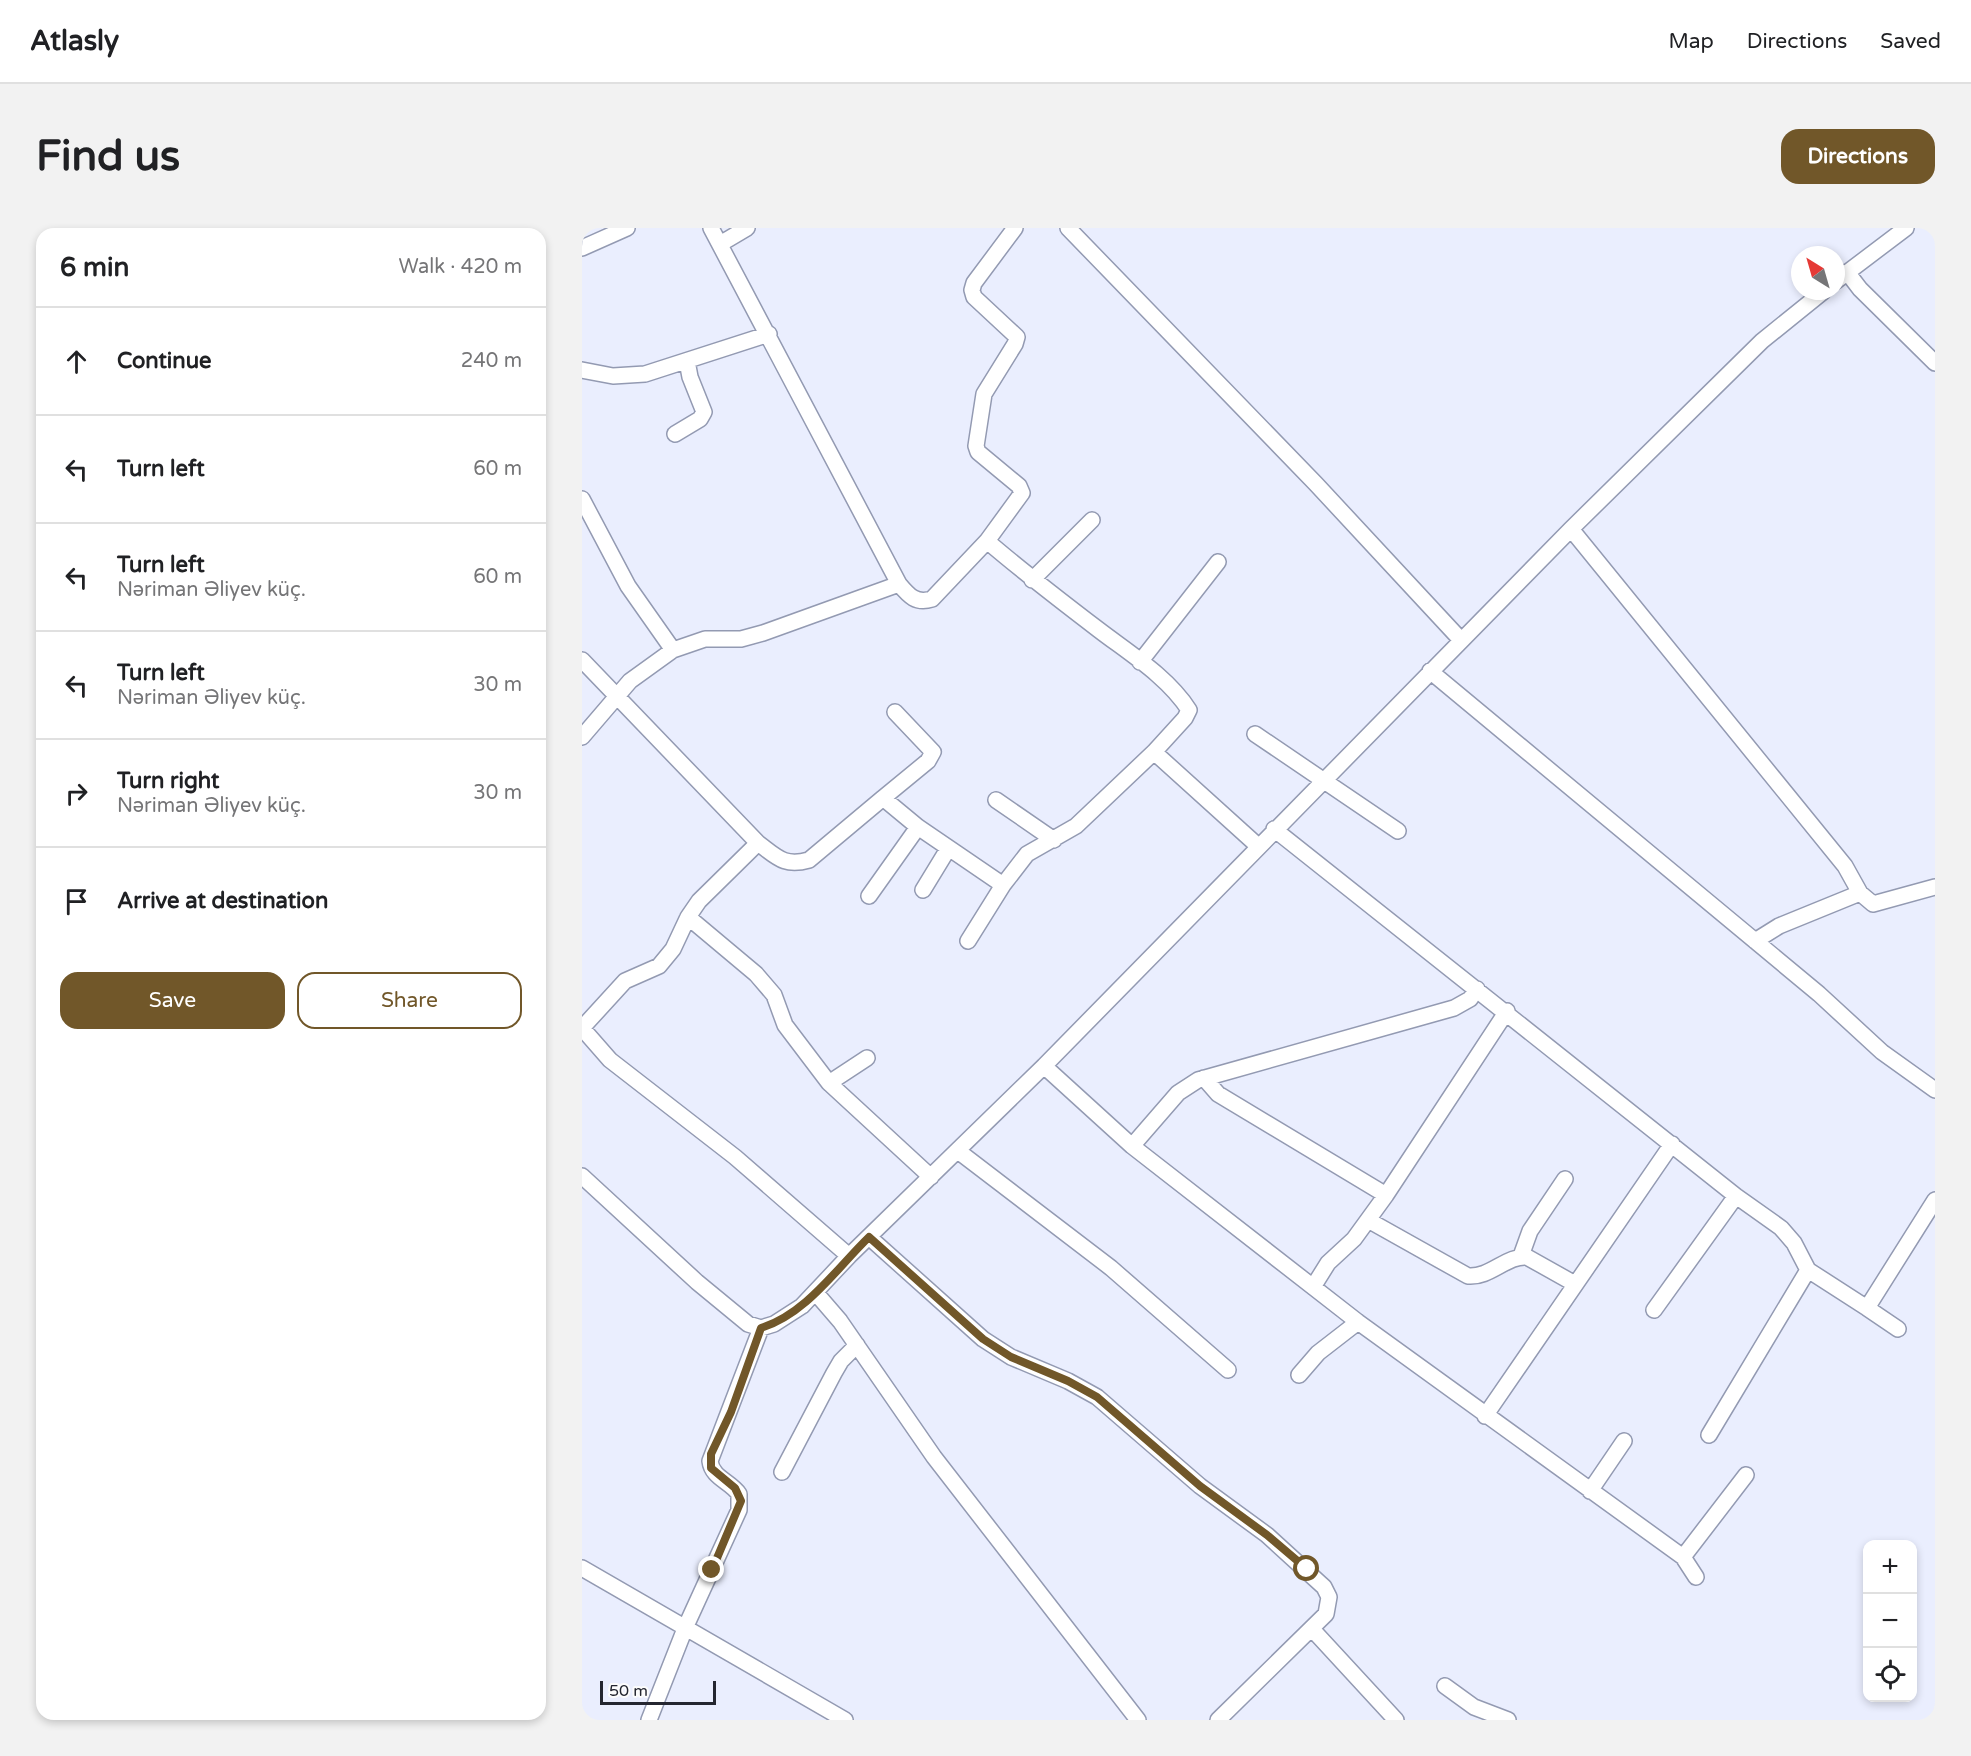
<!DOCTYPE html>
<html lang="en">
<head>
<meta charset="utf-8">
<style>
	:root { --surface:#fff; --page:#f2f2f2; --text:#202124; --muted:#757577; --line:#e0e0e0; --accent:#715729 }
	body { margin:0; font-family:"Varela Round",sans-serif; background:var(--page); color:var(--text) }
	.controls { position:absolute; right:18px; bottom:18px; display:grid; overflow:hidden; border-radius:12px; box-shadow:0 3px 9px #0003 }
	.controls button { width:54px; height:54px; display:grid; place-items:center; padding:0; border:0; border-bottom:2px solid var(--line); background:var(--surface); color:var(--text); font:30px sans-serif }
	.compass { position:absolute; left:1209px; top:18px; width:54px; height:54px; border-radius:50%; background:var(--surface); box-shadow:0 3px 9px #0003; rotate:323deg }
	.scale { position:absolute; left:18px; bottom:15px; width:116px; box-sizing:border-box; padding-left:6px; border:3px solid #242630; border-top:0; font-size:16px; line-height:21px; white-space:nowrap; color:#242630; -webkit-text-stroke:4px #fcfcfc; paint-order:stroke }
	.stop { position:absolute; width:18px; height:18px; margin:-14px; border:4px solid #715729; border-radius:50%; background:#fff }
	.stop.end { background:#715729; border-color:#fff; box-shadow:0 2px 6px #0008 }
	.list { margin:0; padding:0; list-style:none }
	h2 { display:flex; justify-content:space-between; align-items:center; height:78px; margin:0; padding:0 24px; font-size:26px }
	h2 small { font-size:20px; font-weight:400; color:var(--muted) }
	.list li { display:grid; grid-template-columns:39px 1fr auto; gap:18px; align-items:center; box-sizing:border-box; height:108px; padding:0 24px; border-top:2px solid var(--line) }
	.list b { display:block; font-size:22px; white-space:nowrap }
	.list p { margin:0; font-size:20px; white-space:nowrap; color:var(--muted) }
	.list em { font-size:20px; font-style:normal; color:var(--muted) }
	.actions { display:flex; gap:12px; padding:18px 24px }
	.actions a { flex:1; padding:14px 0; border:2px solid var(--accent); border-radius:18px; text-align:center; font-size:21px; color:var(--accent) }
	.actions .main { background:var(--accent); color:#fff }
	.icon { flex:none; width:33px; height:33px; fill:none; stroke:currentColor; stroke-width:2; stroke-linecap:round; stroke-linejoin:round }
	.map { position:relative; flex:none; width:1353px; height:1492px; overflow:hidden; border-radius:18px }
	header { display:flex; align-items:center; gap:36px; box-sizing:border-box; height:84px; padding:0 30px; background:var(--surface); border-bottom:2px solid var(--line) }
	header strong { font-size:28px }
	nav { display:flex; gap:33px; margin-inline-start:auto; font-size:21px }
	.intro { display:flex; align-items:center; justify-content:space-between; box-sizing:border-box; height:144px; padding:0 36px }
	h1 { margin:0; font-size:42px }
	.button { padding:15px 27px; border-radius:18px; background:var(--accent); color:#fff; font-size:21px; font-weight:700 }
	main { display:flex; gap:36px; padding:0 36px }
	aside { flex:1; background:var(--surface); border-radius:18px; box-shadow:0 3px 9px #0003 }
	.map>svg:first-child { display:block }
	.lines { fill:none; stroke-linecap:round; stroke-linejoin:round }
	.minor-casing { stroke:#939ab2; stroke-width:18 }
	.minor { stroke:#fff; stroke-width:15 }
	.route { stroke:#715729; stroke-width:8 }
</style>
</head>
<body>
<header>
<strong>Atlasly</strong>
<nav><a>Map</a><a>Directions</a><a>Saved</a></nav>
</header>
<div class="intro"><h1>Find us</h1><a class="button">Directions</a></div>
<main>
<aside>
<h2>6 min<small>Walk · 420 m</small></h2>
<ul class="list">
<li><svg class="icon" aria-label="ahead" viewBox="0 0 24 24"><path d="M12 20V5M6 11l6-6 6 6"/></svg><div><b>Continue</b></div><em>240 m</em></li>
<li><svg class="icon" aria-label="left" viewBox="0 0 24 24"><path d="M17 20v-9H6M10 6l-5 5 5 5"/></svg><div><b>Turn left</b></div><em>60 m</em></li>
<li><svg class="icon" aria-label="left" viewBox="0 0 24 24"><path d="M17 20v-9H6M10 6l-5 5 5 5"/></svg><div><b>Turn left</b><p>Nəriman Əliyev küç.</p></div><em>60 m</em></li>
<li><svg class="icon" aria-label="left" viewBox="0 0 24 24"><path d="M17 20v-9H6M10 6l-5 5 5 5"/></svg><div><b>Turn left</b><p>Nəriman Əliyev küç.</p></div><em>30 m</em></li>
<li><svg class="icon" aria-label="right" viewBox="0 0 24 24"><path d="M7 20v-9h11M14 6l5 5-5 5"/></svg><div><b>Turn right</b><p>Nəriman Əliyev küç.</p></div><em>30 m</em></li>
<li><svg class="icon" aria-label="arrive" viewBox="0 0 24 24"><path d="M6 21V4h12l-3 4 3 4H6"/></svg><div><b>Arrive at destination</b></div></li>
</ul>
<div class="actions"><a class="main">Save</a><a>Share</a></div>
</aside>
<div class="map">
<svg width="1353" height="1492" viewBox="0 0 1353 1492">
	<rect width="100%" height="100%" fill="#eaeefe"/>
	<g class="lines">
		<g class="minor-casing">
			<path id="minor" d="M129,0L317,356
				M486,0L734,256L878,411
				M138,16L165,0
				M0,20L45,0
				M1265,44L1278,61L1353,135
				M1254,53L1324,0
				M0,142L31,148L63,146L187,106
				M93,206L118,191L122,184L108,149L105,133
				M0,271L46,358L91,422
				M989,301L1263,638L1278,665
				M450,352L510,292
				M0,432L176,615C195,629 202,639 227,632L301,570L336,599L421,657L445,626L494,598L572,524L603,490L607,482C586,449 547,425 517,402C479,373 441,344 405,313
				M558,434L636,334
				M848,443L1237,766L1300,824L1353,862
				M673,506L816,603
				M0,509L48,453L91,422L123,411H159L181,405L317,356C327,368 334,376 350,371L405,313L440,265L437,258L396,224L394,218L402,166L433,116L435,109L392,69L390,62L392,55L433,0
				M572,524L676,618
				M301,570L346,533L351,524L313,484
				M414,572L472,612
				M692,601L1154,968L1199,1000L1212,1015L1226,1042L1285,1080L1353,972
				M176,615L117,673L106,689L91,721L77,738L43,753L0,800L28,832L153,929L267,1028
				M341,662L366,621
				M287,668L336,599
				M106,689L174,746L192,767L203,797L247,855L349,949
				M386,713L421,657
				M1173,713L1197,698L1278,665L1291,676L1353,659
				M462,838L550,918L776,1094L1101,1329L1114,1349
				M622,850L636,866L804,967
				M247,855L285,830
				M550,918L596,865L616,852L872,780L888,771L895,761
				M376,923L529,1040L646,1142
				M0,948L115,1054L166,1096L179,1100L192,1096L220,1078L267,1028L462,838L989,301L1180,113L1242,63
				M786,992L886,1048C908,1050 925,1027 945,1029L993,1056
				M287,1009L401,1111L429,1129L486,1153L515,1169L618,1258L685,1307L742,1359L747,1369L744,1386L636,1492
				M939,1028L948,1003L983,951
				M731,1059L746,1035L772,1011L804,967L925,783
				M233,1064L258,1093L352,1229L556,1492
				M1285,1080L1316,1101
				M1072,1082L1154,968
				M717,1147L736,1125L776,1094
				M903,1188L1090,916
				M1127,1207L1226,1042
				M200,1244L252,1145L259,1133L275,1117
				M1008,1263L1042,1213
				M1101,1329L1164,1247
				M0,1340L263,1492
				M730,1401L814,1492
				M863,1458L892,1479L926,1492
				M67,1492L104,1398L157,1282V1266C148,1253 130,1250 128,1233L179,1100"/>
		</g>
		<use href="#minor" class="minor"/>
	</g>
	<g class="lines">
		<path class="route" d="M130,1342L159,1273L153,1260L129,1240V1226L149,1184L179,1100C224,1086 254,1041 287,1009L401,1111L429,1129L486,1153L515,1169L618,1258L685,1307L725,1341"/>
	</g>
</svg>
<div class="controls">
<button>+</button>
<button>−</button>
<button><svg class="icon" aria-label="locate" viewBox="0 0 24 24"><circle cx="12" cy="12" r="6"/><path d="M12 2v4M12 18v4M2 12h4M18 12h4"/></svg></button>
</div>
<svg class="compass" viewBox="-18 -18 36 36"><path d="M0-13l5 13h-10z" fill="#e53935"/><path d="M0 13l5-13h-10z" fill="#757577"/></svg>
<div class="scale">50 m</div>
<div class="stop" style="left:725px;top:1341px"></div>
<div class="stop end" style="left:130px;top:1342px"></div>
</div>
</main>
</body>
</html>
